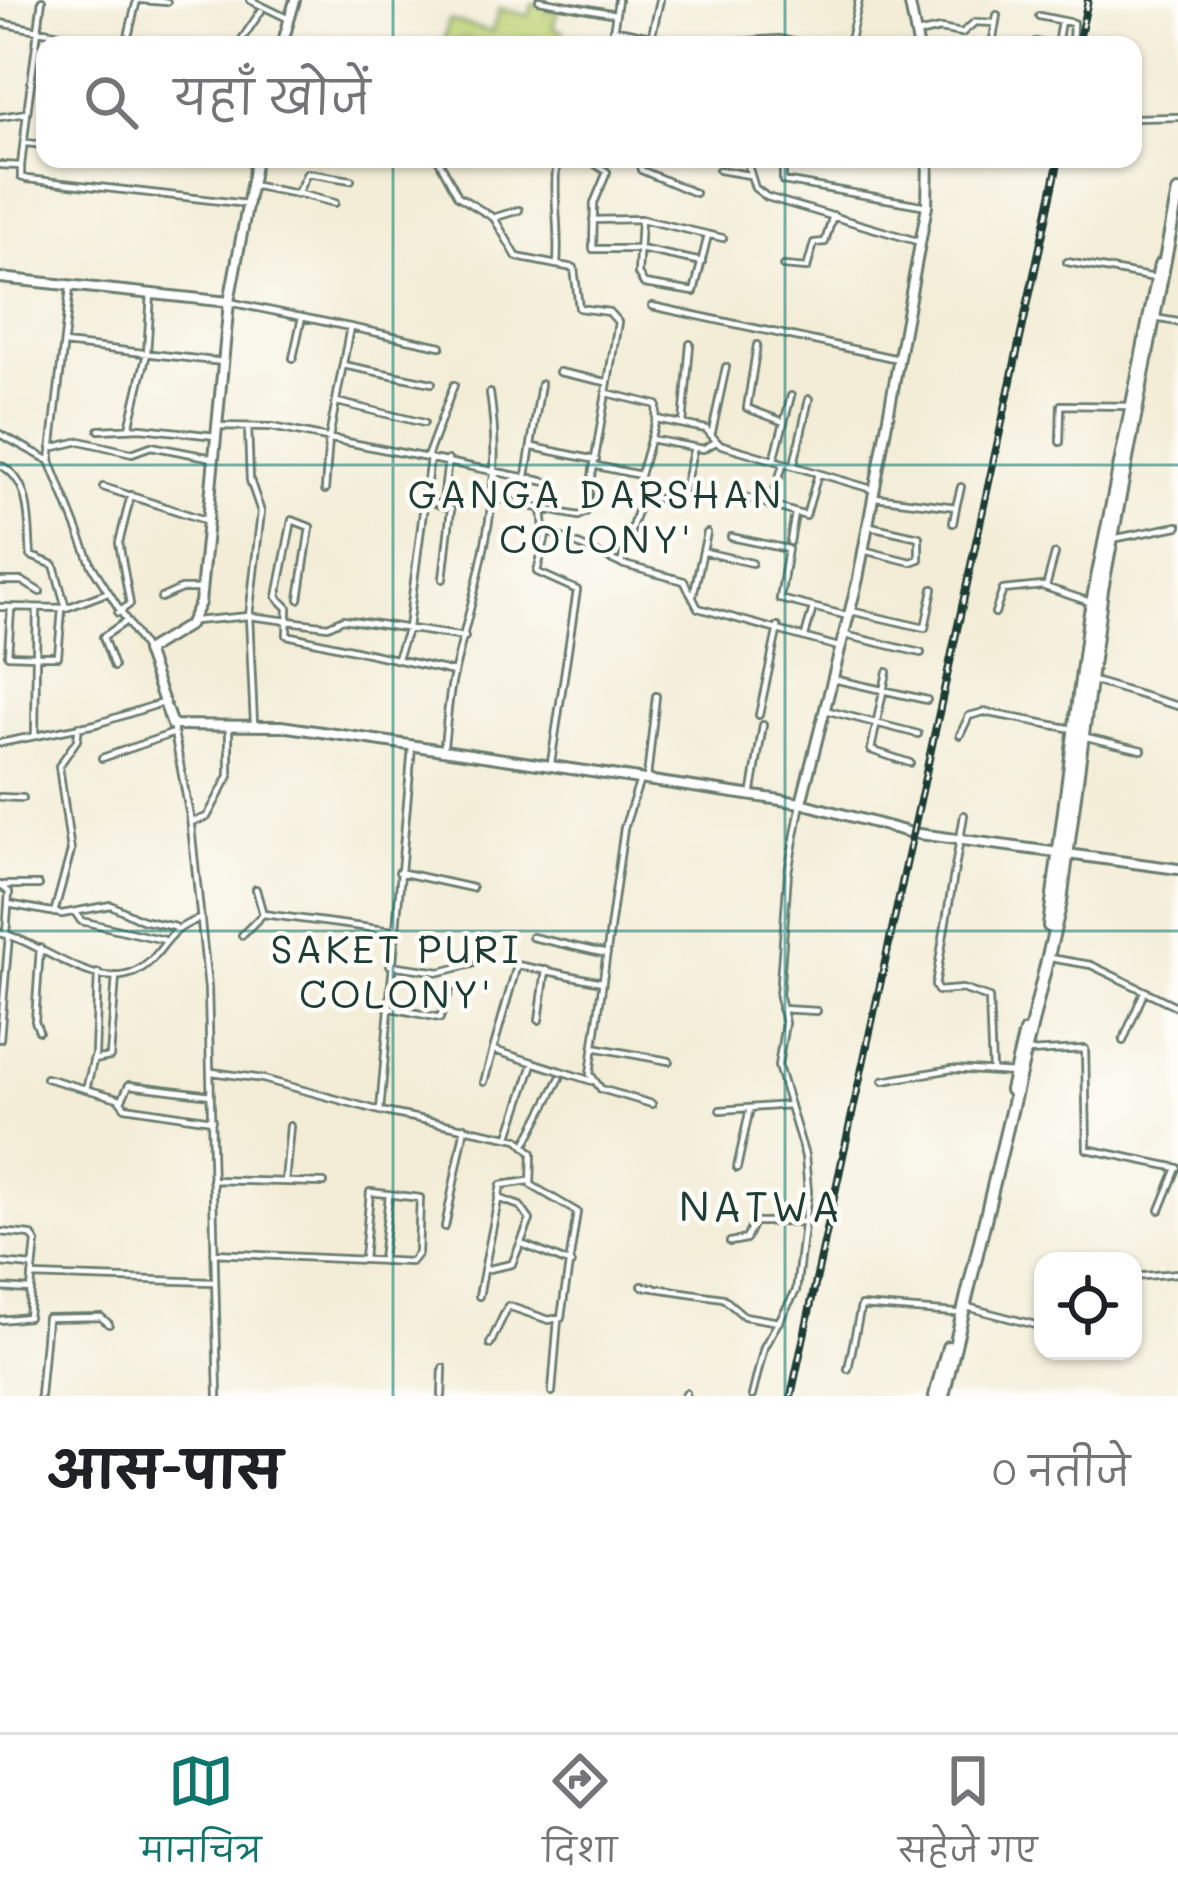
<!DOCTYPE html>
<html lang="hi">
<head>
<meta charset="utf-8">
<style>
	:root { --surface:#fff; --page:#f2f2f2; --text:#202124; --muted:#757577; --line:#e0e0e0; --accent:#0f766e }
	body { margin:0; font-family:Mali,"Playpen Sans Deva",sans-serif; background:var(--page); color:var(--text) }
	.controls { position:absolute; right:36px; bottom:36px; display:grid; overflow:hidden; border-radius:24px; box-shadow:0 3px 9px #0004 }
	.controls button { width:108px; height:108px; display:grid; place-items:center; padding:0; border:0; border-bottom:3px solid var(--line); background:var(--surface); color:var(--text); font:60px sans-serif }
	.list { margin:0; padding:0; list-style:none }
	h2 { display:flex; justify-content:space-between; align-items:center; height:156px; margin:0; padding:0 48px; font-size:51px }
	h2 small { font-size:39px; font-weight:400; color:var(--muted) }
	.icon { flex:none; width:66px; height:66px; fill:none; stroke:currentColor; stroke-width:2; stroke-linecap:round; stroke-linejoin:round }
	.map { position:relative; flex:none; width:1178px; height:1396px; overflow:hidden }
	.search { position:absolute; background:var(--surface); box-shadow:0 3px 9px #0004; left:36px; right:36px; top:36px; height:132px; display:flex; align-items:center; gap:30px; box-sizing:border-box; padding:0 42px; border-radius:24px; color:var(--muted); font-size:45px }
	.sheet { height:336px; background:var(--surface) }
	nav { display:flex; justify-content:space-around; align-items:center; box-sizing:border-box; height:168px; border-top:3px solid var(--line); background:var(--surface); font-size:33px; color:var(--muted) }
	nav a { display:grid; justify-items:center; gap:6px }
	nav .on { color:var(--accent) }
	.map>svg:first-child { display:block }
	.park { fill:url(#park-crowns); stroke:#6e8854; stroke-width:3 }
	.lines { fill:none; stroke-linecap:round; stroke-linejoin:round }
	.street-casing { stroke:#697b6d; stroke-width:10 }
	.secondary-casing { stroke:#697b6d; stroke-width:14 }
	.highway-casing { stroke:#697b6d; stroke-width:16 }
	.street { stroke:#fff; stroke-width:4.5 }
	.secondary { stroke:#fff; stroke-width:8 }
	.highway { stroke:#fff; stroke-width:10 }
	.rail-casing { stroke:#1f3d34; stroke-width:8 }
	.rail { stroke:#fdfcf7; stroke-width:3; stroke-dasharray:9; stroke-linecap:butt }
	.grid { fill:none; stroke:#0f766e; stroke-width:3; stroke-opacity:0.55 }
	.labels { text-anchor:middle; dominant-baseline:central; stroke-width:9; stroke-linejoin:round; paint-order:stroke }
	.neighbourhood-label { font-size:39px; letter-spacing:3px; fill:#1f3d34; stroke:#fdfcf7 }
	.quarter-label { font-size:42px; letter-spacing:3px; fill:#1f3d34; stroke:#fdfcf7 }
</style>
</head>
<body>
<div class="map">
<svg width="1178" height="1396" viewBox="0 0 1178 1396">
	<defs>
		<pattern id="park-crowns" width="20" height="18" patternUnits="userSpaceOnUse" patternTransform="scale(3)"><rect width="20" height="18" fill="#bed275"/><path d="M2 6a3 3 0 1 1 6 0M12 15a3 3 0 1 1 6 0" fill="none" stroke="#a3b566"/></pattern>
	</defs>
	<rect width="100%" height="100%" fill="#fdfcf7"/>
	<filter id="ink" filterUnits="userSpaceOnUse"><feTurbulence type="fractalNoise" baseFrequency=".00833" numOctaves="2"/><feDisplacementMap in="SourceGraphic" scale="24" xChannelSelector="R" yChannelSelector="G"/><feConvolveMatrix kernelMatrix="1 2 1 2 8 2 1 2 1" color-interpolation-filters="sRGB"/></filter>
	<filter id="wash" filterUnits="userSpaceOnUse"><feTurbulence type="fractalNoise" baseFrequency=".004" numOctaves="4" result="noise"/><feDisplacementMap in="SourceGraphic" scale="48" xChannelSelector="R" yChannelSelector="G"/><feGaussianBlur stdDeviation="2.7" result="paint"/><feColorMatrix in="noise" values="0 0 0 0 0 0 0 0 0 0 0 0 0 0 0 0 0 1.4 0 .05"/><feComposite in="paint" operator="in"/></filter>
	<g filter="url(#wash)">
		<rect width="100%" height="100%" fill="#f3edd7"/>
		<path class="park" d="M533,3L558,9L553,28L563,31L560,45H442L449,20L492,32L499,8L529,16Z"/>
	</g>
	<g filter="url(#ink)">
		<g class="lines">
			<g class="street-casing">
				<path id="street" d="M141,0L167,2
					M250,0L287,18
					M539,0L616,14
					M1039,16L1073,23L1072,45
					M0,23L120,45
					M613,29L689,45L779,39L808,45
					M917,34L940,29L962,33L975,22L995,23
					M651,39L660,0
					M1035,42L1049,45
					M126,45L137,0
					M196,45H255
					M238,45L261,11
					M611,45L618,0
					M849,45L859,0
					M992,45L997,15
					M1057,45L1061,21
					M0,117L27,113L42,0
					M1133,118L1178,117
					M26,143L45,145
					M113,159L173,165L191,159
					M438,159L458,196L494,218L517,257L557,265C560,226 552,197 557,159
					M588,159L607,172L594,203L593,249H640L702,262
					M639,159L641,170L695,193
					M746,159L755,188L767,197L920,242
					M783,159V181L927,206
					M836,159L871,166L877,159
					M0,165L21,166L27,113
					M21,166V177L27,179L247,204
					M719,170L749,175
					M251,185L297,194L307,173L351,180
					M300,194L335,203
					M496,217L519,210
					M641,219L638,274L644,284L694,292L708,235
					M593,220L641,219L723,238
					M1067,262L1155,278
					M783,266L807,268L814,243L825,242L833,215
					M229,302L441,346
					M652,306L898,359
					M1154,318L1178,322
					M64,344L223,362
					M757,345L747,408L784,422
					M293,358L302,317
					M343,365L432,383
					M559,372L606,382
					M607,393L657,405L656,419
					M337,402L424,423
					M683,424L690,344
					M217,426L272,427L552,483
					M248,427L250,480L261,512L249,616L254,724
					M129,428L147,353L151,294
					M99,430L141,428L216,436
					M712,432L726,367
					M0,434L50,461L92,566L146,651
					M650,439L703,449L716,442
					M1060,442L1061,405L1128,406
					M533,447L596,460
					M51,448L80,441L132,453L151,446L213,458
					M427,457L454,385
					M774,460L791,396
					M50,461L70,288
					M794,464L809,399
					M0,465C33,481 28,525 31,556L54,565L66,608
					M597,466L640,475L656,419L706,429L719,444L875,490
					M640,475L639,495L681,503L694,447
					M526,476L541,384
					M103,487L208,521
					M325,490L329,438L350,327
					M491,497L542,509L544,530L621,564L684,581L698,608L842,648
					M745,497L806,516L818,474
					M875,497L956,507L961,487
					M425,499L451,509L443,579
					M443,502L448,460
					M527,505L532,478
					M770,506L783,465
					M542,509L579,516L586,512L618,322L609,312L579,308L574,268L557,265
					M953,523L956,507
					M547,532L537,572L577,590L551,763
					M731,537L788,549L780,599L848,616
					M1112,539L1178,526
					M790,542L795,514
					M863,550L911,562L919,559V537L870,526
					M705,552L752,563
					M621,563L637,511
					M0,581H22L40,592
					M1046,587L1055,554
					M693,596L707,533
					M161,598L181,589H201
					M299,599L310,527L292,520L277,597L288,608L287,635L454,672
					M0,607L66,608L106,593
					M11,609L8,655L36,656L35,735
					M37,609L36,656H58L62,609
					M851,611L925,628L933,589
					M118,613L130,604L119,543L131,495
					M995,613L1003,590L1042,586L1090,602
					M194,621L249,616L328,626L343,619L465,637
					M845,635L921,653
					M805,636L813,608
					M397,658L408,628L430,458
					M114,667L103,637L125,622
					M887,672L871,750L910,763
					M833,679L927,700
					M1093,681L1178,706
					M825,710L918,734
					M759,715L778,627
					M173,727L190,817L208,988L218,1396
					M960,735L969,716L984,712L1073,729
					M1086,737L1142,750
					M0,743L96,724L165,702
					M412,747L380,1111L518,1139L532,1153L531,1185L577,1212L561,1317L549,1320L508,1306L490,1344
					M443,752C447,727 447,702 453,678C476,578 506,499 490,393
					M102,758L174,733
					M647,778L656,696
					M639,783L624,828L590,1074L601,1089L652,1104
					M0,797L23,798
					M751,797L763,725
					M964,815L935,986L938,991L962,989L989,998L992,1071
					M191,822L207,817L229,776V725
					M399,872L472,888
					M0,885L9,892L6,934
					M4,885H39
					M256,889L263,914
					M8,904L62,914L111,905L142,920L175,927
					M75,912L81,921L164,940
					M54,913L71,851L59,766L77,740L79,726
					M0,933C40,941 93,992 135,972C164,958 162,930 200,919
					M242,935L263,914L393,931
					M532,937L607,954
					M1050,958L1091,965L1178,1007
					M390,965L440,972L472,964
					M387,1007L440,1018L450,990
					M781,1009L817,1011
					M539,1020L546,970
					M39,1031L35,1021L40,948
					M0,1039L9,935
					M1123,1041L1144,992
					M593,1047L669,1061
					M497,1051L592,1081
					M1028,1052L1085,1049L1087,1149L1178,1168
					M93,1060L110,1057L116,976
					M212,1072L263,1079L380,1111
					M46,1078L118,1098L125,1107L212,1120
					M883,1081L952,1069L1015,1073
					M484,1082L517,965L602,982
					M86,1089L95,1054L98,973
					M121,1101L129,1085L211,1095
					M720,1110L790,1105
					M509,1136L532,1067
					M526,1143L560,1078
					M737,1168L750,1108
					M212,1180L324,1183
					M285,1182L290,1126
					M1160,1210L1177,1168
					M445,1227L465,1127
					M0,1232L31,1235L36,1242L28,1317L0,1320
					M730,1242L746,1239L754,1222H805
					M522,1244L571,1264
					M214,1253L411,1262L418,1253L420,1198L370,1192L364,1259
					M382,1261L389,1195
					M0,1263L32,1266
					M484,1270L512,1264L530,1220L520,1206L498,1198
					M32,1276L212,1282
					M1133,1277L1178,1273
					M642,1286L723,1298L744,1316L779,1322
					M0,1288L31,1290
					M479,1296L501,1185L529,1181
					M967,1307L1043,1327
					M848,1369L861,1306L956,1313
					M552,1392L558,1319
					M40,1396L47,1318L101,1317L109,1324
					M442,1396L443,1368
					M685,1396L686,1393
					M752,1396L764,1347L796,1291L808,1192L805,1156L778,1066L785,1023L779,997L788,872L801,803"/>
			</g>
			<g class="secondary-casing">
				<path id="secondary" d="M909,0L918,45
					M282,45L295,0
					M256,159L229,302L200,603L189,625L146,651L172,725L281,726L801,803L912,833L1178,869
					M0,278L229,302
					M801,803L858,579L927,206L928,159"/>
			</g>
			<g class="highway-casing">
				<path id="highway" d="M1049,926L1089,618L1160,265
					M1011,1090L1025,1032
					M935,1396L948,1347
					M943,1396L1061,902L1102,590L1178,192"/>
			</g>
			<use href="#street" class="street"/>
			<use href="#secondary" class="secondary"/>
			<use href="#highway" class="highway"/>
			<g class="rail-casing">
				<path id="rail" d="M1078,45L1088,0
					M791,1396L1059,159"/>
			</g>
			<use href="#rail" class="rail"/>
		</g>
	</g>
	<path class="grid" d="M393,0V45M785,0V45M393,159V1396M785,159V1396M0,465H1178M0,931H1178"/>
	<g class="labels">
		<g class="neighbourhood-label">
			<text x="596" y="492">GANGA DARSHAN<tspan x="596" dy="45">COLONY'</tspan></text>
			<text x="396" y="947">SAKET PURI<tspan x="396" dy="45">COLONY'</tspan></text>
		</g>
		<g class="quarter-label">
			<text x="761" y="1205">NATWA</text>
		</g>
	</g>
</svg>
<div class="controls">
<button><svg class="icon" aria-label="locate" viewBox="0 0 24 24"><circle cx="12" cy="12" r="6"/><path d="M12 2v4M12 18v4M2 12h4M18 12h4"/></svg></button>
</div>
<div class="search"><svg class="icon" aria-label="search" viewBox="0 0 24 24"><circle cx="10" cy="10" r="6"/><path d="M15 15l6 6"/></svg>यहाँ खोजें</div>
</div>
<section class="sheet">
<h2>आस-पास<small>0 नतीजे</small></h2>
<ul class="list">
</ul>
</section>
<nav>
<a class="on"><svg class="icon" aria-label="map" viewBox="0 0 24 24"><path d="M3 6l6-2 6 2 6-2v14l-6 2-6-2-6 2zM9 4v14M15 6v14"/></svg>मानचित्र</a>
<a><svg class="icon" aria-label="directions" viewBox="0 0 24 24"><path d="M12 3l9 9-9 9-9-9zM9 14v-3h6M13 9l2 2-2 2"/></svg>दिशा</a>
<a><svg class="icon" aria-label="saved" viewBox="0 0 24 24"><path d="M7 4h10v16l-5-4-5 4z"/></svg>सहेजे गए</a>
</nav>
</body>
</html>
